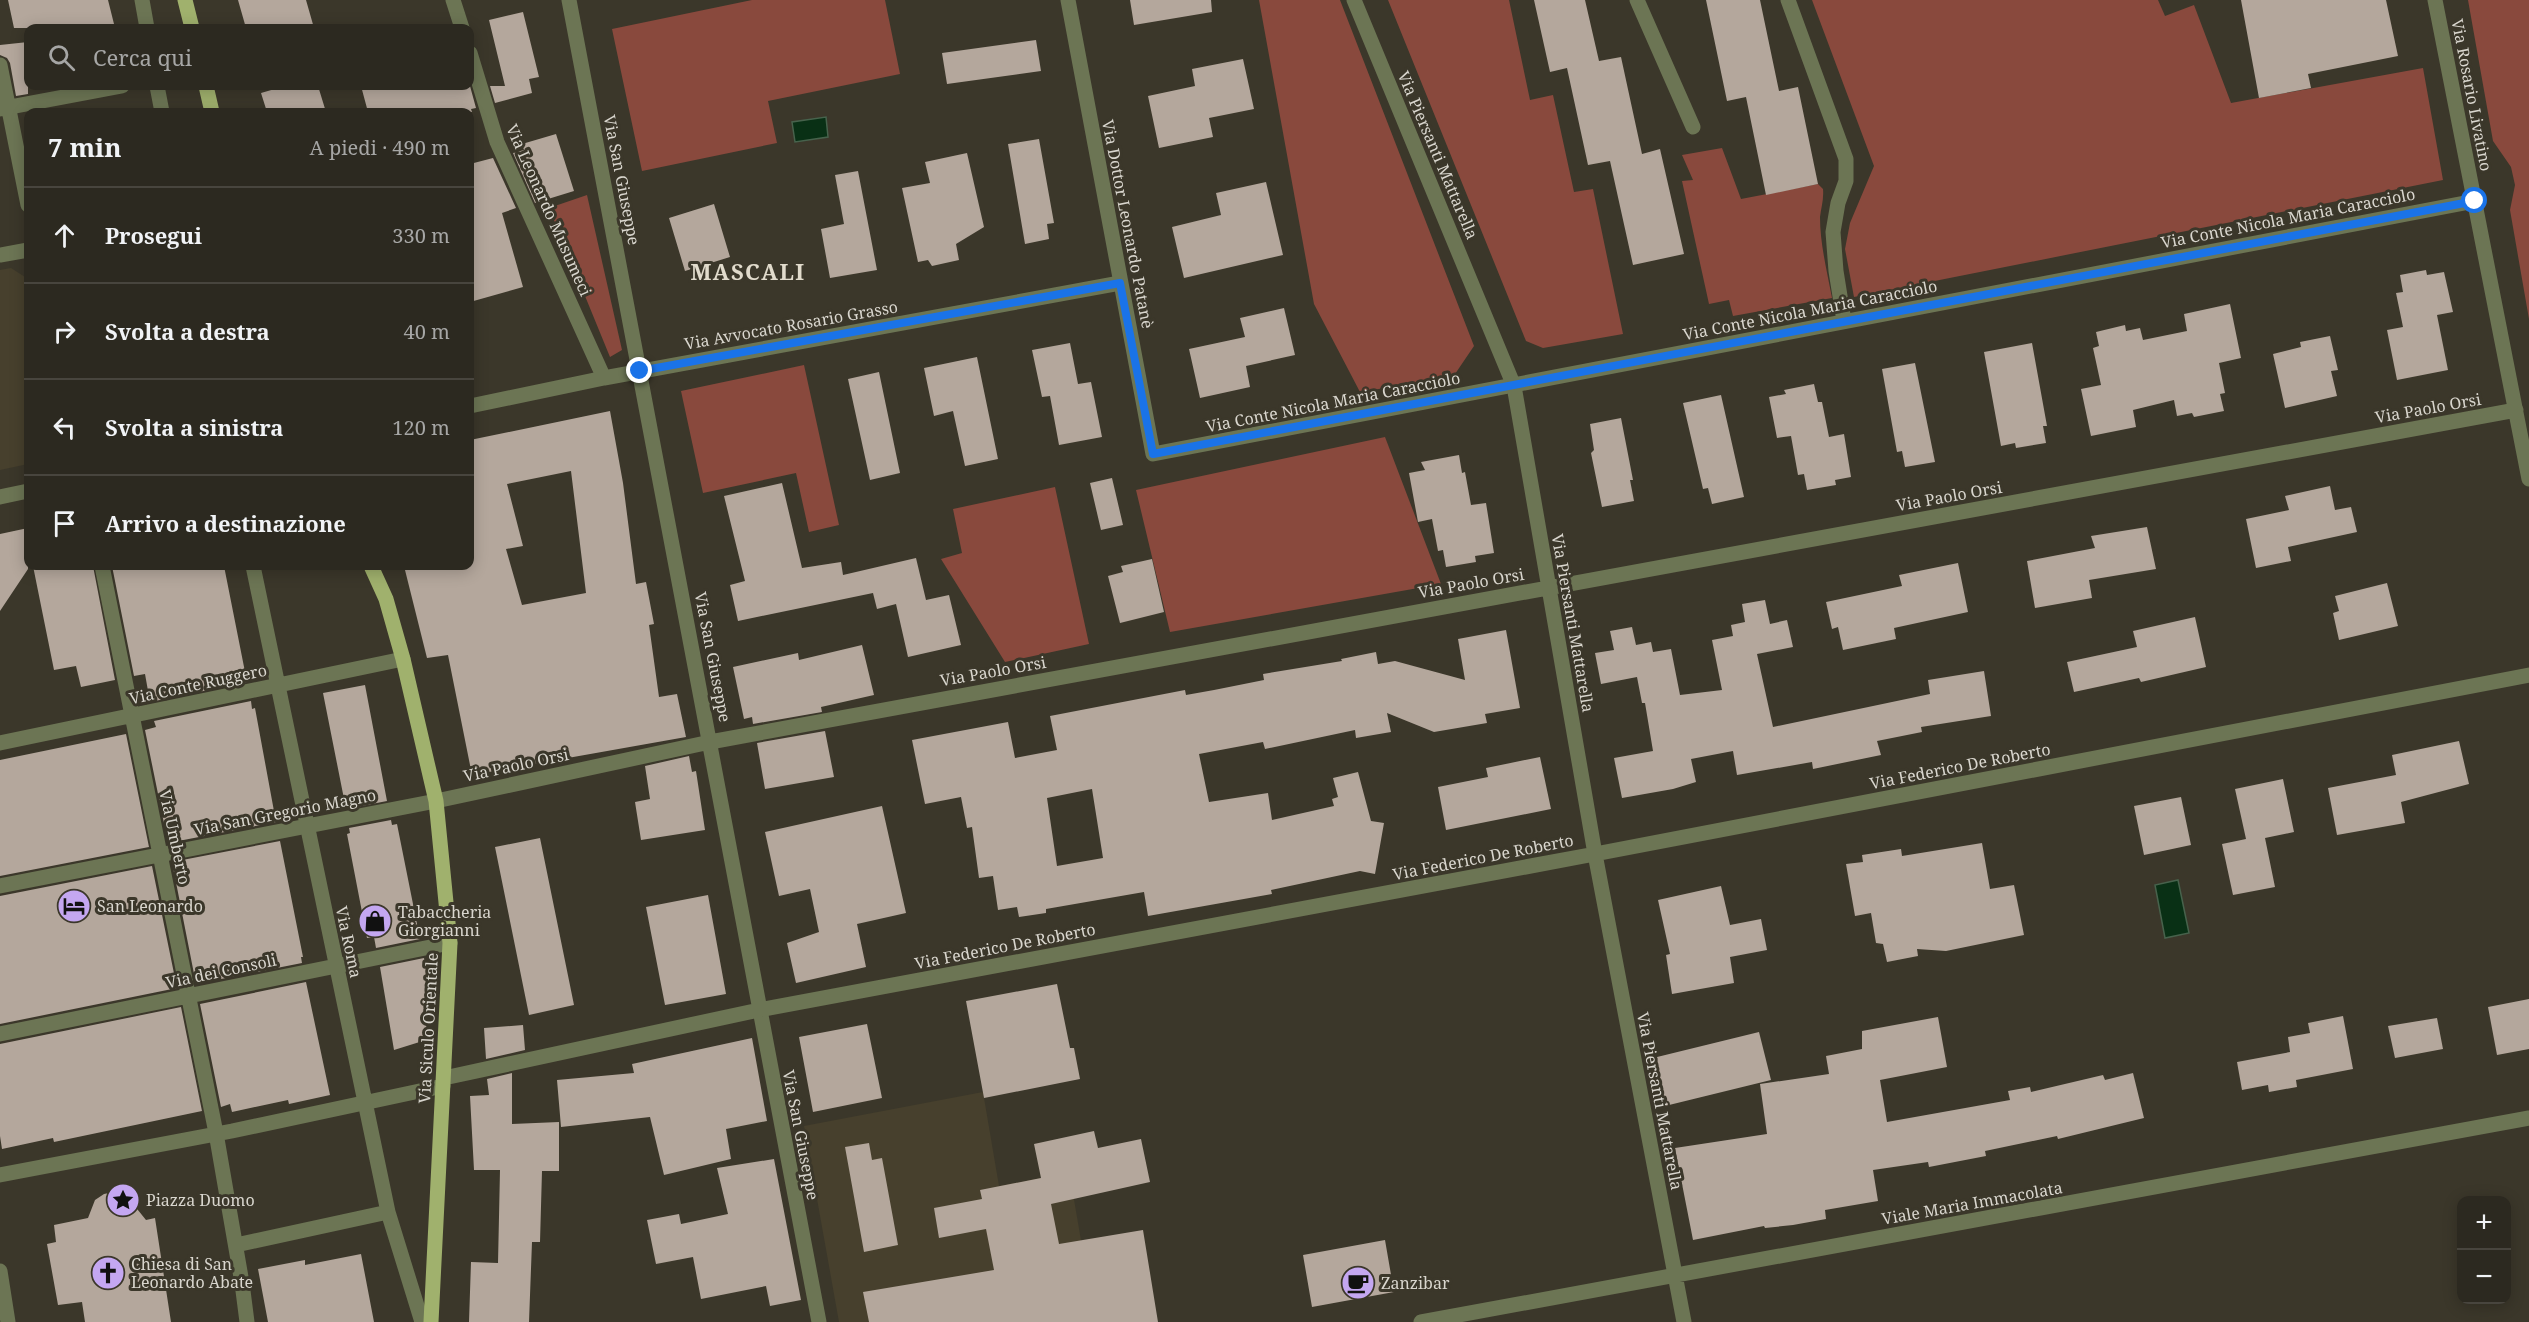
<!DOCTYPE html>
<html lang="it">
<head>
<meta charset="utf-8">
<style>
	:root { --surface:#2c2920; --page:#343129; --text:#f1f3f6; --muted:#a6a6a5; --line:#48453e }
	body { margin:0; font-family:"Noto Serif",serif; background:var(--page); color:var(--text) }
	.controls { position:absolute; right:18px; bottom:18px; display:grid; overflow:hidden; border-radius:12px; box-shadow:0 3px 15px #0003 }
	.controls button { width:54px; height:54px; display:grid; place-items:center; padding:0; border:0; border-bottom:2px solid var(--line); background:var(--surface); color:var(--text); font:30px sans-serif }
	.stop { position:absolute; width:18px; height:18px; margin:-14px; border:4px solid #1a73e8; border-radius:50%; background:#fff }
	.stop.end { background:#1a73e8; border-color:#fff; box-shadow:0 2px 6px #0008 }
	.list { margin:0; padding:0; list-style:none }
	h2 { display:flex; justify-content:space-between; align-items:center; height:78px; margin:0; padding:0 24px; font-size:26px }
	h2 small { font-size:20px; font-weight:400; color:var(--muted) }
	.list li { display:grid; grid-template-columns:39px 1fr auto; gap:18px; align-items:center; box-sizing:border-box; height:96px; padding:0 24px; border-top:2px solid var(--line) }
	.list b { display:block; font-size:22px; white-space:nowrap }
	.list em { font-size:20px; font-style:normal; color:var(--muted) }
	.icon { flex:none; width:33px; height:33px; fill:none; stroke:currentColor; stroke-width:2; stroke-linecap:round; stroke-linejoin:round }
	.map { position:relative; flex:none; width:2529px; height:1322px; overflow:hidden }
	.search { position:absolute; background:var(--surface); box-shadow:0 3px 15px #0003; left:24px; top:24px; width:450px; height:66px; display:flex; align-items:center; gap:15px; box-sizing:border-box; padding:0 21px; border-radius:12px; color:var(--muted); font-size:22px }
	.panel { position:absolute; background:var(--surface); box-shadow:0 3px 15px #0003; left:24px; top:108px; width:450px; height:462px; border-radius:12px }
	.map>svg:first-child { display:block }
	.built { fill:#47402d }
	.green { fill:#89493d }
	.water { fill:#093015; stroke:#47624c; stroke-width:1.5 }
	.building { fill:#b4a79c; fill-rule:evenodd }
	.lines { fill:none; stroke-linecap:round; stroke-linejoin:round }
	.minor { stroke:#6c7554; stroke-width:15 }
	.major { stroke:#a0b16d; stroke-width:15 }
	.route { stroke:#1a73e8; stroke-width:8 }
	.labels { text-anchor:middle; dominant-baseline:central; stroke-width:6; stroke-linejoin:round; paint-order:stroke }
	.street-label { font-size:16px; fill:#d9d6ce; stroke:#3b372a }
	.poi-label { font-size:16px; fill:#d9d6ce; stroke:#3b372a; text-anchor:start }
	.district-label { font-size:22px; font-weight:bold; letter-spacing:1.5px; fill:#e1dbcc; stroke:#3b372a }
</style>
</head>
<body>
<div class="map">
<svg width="2529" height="1322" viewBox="0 0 2529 1322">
	<rect width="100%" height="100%" fill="#3b372a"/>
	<path class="built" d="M11,268L25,277L28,297V464L0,470V270Z
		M983,1092L999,1186L1046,1177L1071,1182L1095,1322H839L804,1126Z"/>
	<path class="green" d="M752,0H885L900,74L768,101L777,143L642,171L612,29Z
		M1259,0H1340L1474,346L1453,377L1360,392L1314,304Z
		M1388,0H1509L1530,100L1553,95L1574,192L1593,189L1623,334L1543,348L1526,341Z
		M1812,0H2158L2165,16L2194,5L2231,103L2423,68L2443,180L1854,297L1845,249L1850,223L1874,166Z
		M2468,0H2529V319L2510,210L2515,185L2511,167L2493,141Z
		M1722,148L1741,199L1818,184L1823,189C1824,199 1821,208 1820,217C1820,244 1827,271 1832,298L1733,316L1729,300L1709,304L1682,181L1693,180L1682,155Z
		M587,195L622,350L610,357L549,208Z
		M804,365L839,525L809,532L796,473L703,493L681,391Z
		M1385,437L1441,584L1170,632L1136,490Z
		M1055,487L1089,644L1005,662L941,559L962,553L953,509Z"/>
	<path class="water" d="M826,117L828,137L795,142L792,122Z
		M2178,880L2189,933L2165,938L2155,885Z"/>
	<path class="building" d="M8,0H108L115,28H14Z
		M238,0H306L314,28H246Z
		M1130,0H1211L1212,12L1134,25Z
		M1534,0H1585L1599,61L1621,57L1642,154L1660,149L1684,254L1633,265L1610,161L1588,165L1567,68L1550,72Z
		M1706,0H1760L1779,91L1798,87L1818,184L1766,195L1746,97L1727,101Z
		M2241,0H2386L2398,56L2308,74L2311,88L2259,98Z
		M523,12L539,77L529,79L532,93L495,103L490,86H505L489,20Z
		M1036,40L1041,71L947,84L942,53Z
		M28,42V94L16,96L10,63L7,58L0,55V45Z
		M1243,59L1254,109L1209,118L1213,137L1159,148L1148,96L1195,86L1192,69Z
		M285,86H318L326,112H267L261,93Z
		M361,86H470L476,108L471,109L472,112H368Z
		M556,134L574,191L535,203L513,153L524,150L522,144Z
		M1039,139L1054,223L1047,224L1049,239L1025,244L1008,144Z
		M967,153L984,227L956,244L959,260L932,266L928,260L918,262L902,188L930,183L925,162Z
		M493,158L516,208L502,213L523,287L470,302V164Z
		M858,171L877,270L830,278L821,229L844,224L835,175Z
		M1266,182L1283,255L1184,278L1172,227L1221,215L1216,193Z
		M714,204L730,257L685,271L669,218Z
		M2426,270L2427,275L2444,272L2453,312L2437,315L2448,370L2397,380L2387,330L2403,327L2396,293L2403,292L2400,275Z
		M2230,304L2241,358L2219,363L2225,393L2220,394L2224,411L2194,417L2192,413L2177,416L2174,400L2133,410L2136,427L2091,436L2081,389L2101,385L2093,348L2099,346L2096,332L2125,325L2126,331L2140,328L2143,340L2187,331L2184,314Z
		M1284,308L1295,355L1246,366L1250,387L1200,398L1189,349L1245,337L1240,318Z
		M2330,336L2338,370L2331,371L2337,396L2285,408L2273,354L2301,347L2300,342Z
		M1070,343L1078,384L1091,382L1102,437L1059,445L1050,396L1042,397L1032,350Z
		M2032,343L2047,426H2043L2046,443L2016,448L2015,443L2001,446L1984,352Z
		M977,357L998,459L965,466L953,411L934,416L924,368Z
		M1915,363L1935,462L1905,467L1902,451L1897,452L1882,369Z
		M879,372L900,473L870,480L848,379Z
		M1814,384L1818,402H1822L1829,437L1844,434L1851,477L1835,480L1836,485L1807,490L1804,474L1798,475L1791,436L1777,438L1769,397L1786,394L1784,390Z
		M1721,395L1744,497L1712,504L1708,488L1703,489L1683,403Z
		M610,411L623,483L636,584L646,582L654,624L649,625L659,697L677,694L686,737L472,775L448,655L427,658L404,566H470V440ZM571,471L586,593L522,605L506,549L523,546L507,484Z
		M1621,418L1633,480H1630L1634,501L1602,507L1591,453L1594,450L1590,424Z
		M1459,455L1462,473L1465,472L1471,505L1486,503L1494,553L1475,556L1476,562L1446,567L1443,550L1438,551L1432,519L1418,522L1409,473L1425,470L1421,462Z
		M1112,478L1123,525L1101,530L1090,483Z
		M782,483L802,568L841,562L843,575L916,558L926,600L949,595L961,645L908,657L896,604L877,609L873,593L738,621L730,585L745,581L724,496Z
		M2330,486L2335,510L2351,507L2357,532L2288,547L2291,561L2256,568L2246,519L2289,510L2285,496Z
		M2147,527L2156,569L2089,580L2092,598L2035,608L2027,561L2095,548L2091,536Z
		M28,528V569L0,611V534Z
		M1152,559L1164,612L1120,623L1108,576L1123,572L1121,566Z
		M1958,563L1968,612L1894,628L1896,639L1843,650L1838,627L1832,629L1826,602L1902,586L1899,575Z
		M33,566H93L115,680L81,687L76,666L54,670Z
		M112,566H224L247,682L150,702L145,674L134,676Z
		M2387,583L2398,626L2339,640L2333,613L2339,611L2335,596Z
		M1765,600L1770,624L1787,620L1793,647L1757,654L1773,727L1930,694L1928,680L1984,671L1991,716L1921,727L1922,732L1877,741L1881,755L1813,769L1812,762L1737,775L1733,751L1691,759L1696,782L1673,789L1622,798L1614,758L1653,751L1645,703H1642L1637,677L1601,684L1595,653L1614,650L1610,631L1632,627L1636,645L1651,642L1653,652L1671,649L1680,695L1722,690L1712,640L1733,636L1731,625L1745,622L1742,604Z
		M2195,617L2206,667L2141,682L2139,678L2074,692L2067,662L2137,647L2133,631Z
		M1506,630L1520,708L1485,714L1487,723L1434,732L1387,713L1391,732L1356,738L1355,730L1265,749L1263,742L1199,754L1209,802L1268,793L1272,820L1334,806L1332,799L1338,797L1333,778L1358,772L1371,821L1384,823L1375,874L1360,871L1271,890L1272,894L1148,916L1144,892L1046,909V913L1019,917L1017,907L998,910L993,876L979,878L972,827L967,828L961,797L925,804L912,740L1008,722L1015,758L1057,750L1050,716L1185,690L1186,695L1214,690L1264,680L1263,674L1342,661L1341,659L1376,652L1378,664L1395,661L1465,680L1458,639ZM1092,789L1103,858L1057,866L1047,798Z
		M862,645L874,695L821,707L822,712L753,724L752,717L744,719L733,667L798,653L799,660Z
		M365,685L387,801L346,809L323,693Z
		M251,701L252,709L255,708L276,822L168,843L145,730L156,727L154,721Z
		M825,731L834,777L765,789L757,743Z
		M126,734L149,847L0,876V760Z
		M2459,741L2469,784L2401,802L2405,823L2337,835L2328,788L2396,775L2392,755Z
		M689,756L692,772L696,771L705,830L641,840L635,802L650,799L645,766Z
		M1540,757L1551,809L1446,830L1438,787L1488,777L1486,768Z
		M2283,779L2294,832L2265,838L2275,887L2233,895L2222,844L2246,839L2235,789Z
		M2181,797L2191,845L2144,855L2134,806Z
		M882,806L906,913L857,924L866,967L796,983L787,943L819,932L810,889L779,896L765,832Z
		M391,820L392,825L397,824L420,939L376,948L374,937L367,938L347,834L350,833L349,828Z
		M540,838L574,1005L529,1015L495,847Z
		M280,841L303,957H301L302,963L196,984L172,862Z
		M1982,843L1990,889L2014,885L2024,935L1946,951L1917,949L1918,956L1887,962L1883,944L1876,943L1871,913L1855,916L1846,864L1863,862L1862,855L1901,849L1902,856Z
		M152,866L177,988L0,1024V896Z
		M1721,886L1730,925L1761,919L1767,950L1730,957L1734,983L1672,994L1666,955L1670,954L1658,900Z
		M708,895L726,994L665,1005L646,907Z
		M424,958L425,964H428L426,1040L394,1050L380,967Z
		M306,982L330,1095L289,1104L288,1100L232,1112L230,1104L221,1107L200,1004Z
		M1057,984L1070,1048H1074L1080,1079L984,1098L966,1001Z
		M2529,999V1049L2497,1055L2488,1007Z
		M181,1007L202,1111L54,1142L53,1138L2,1149L0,1136V1044Z
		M2343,1016L2353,1069L2296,1080L2297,1087L2269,1092L2268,1085L2242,1090L2237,1062L2290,1052L2288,1037L2310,1033L2308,1023Z
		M1938,1017L1947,1067L1880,1080L1887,1122L2010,1100L2008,1091L2030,1087L2031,1092L2103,1075L2105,1080L2133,1073L2144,1118L2058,1139L2057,1136L1985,1151L1986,1156L1929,1167L1928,1162L1873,1170L1878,1201L1825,1210L1826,1219L1793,1225L1765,1228L1764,1226L1693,1240L1675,1148L1767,1134L1760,1084L1829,1074L1826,1056L1862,1049V1031Z
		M2437,1018L2443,1049L2395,1058L2388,1026Z
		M867,1024L882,1098L813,1112L799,1037Z
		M523,1025L525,1050L486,1059L484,1028Z
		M1759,1032L1771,1080L1665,1106L1653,1058Z
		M752,1038L767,1121L726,1129L731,1159L664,1175L650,1117L561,1127L557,1080L634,1073L632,1064Z
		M512,1073V1124L559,1122V1171H542L540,1242H532L529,1322H469L471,1262L498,1263L500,1170H474L470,1096L489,1095L487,1079Z
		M1094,1131L1098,1148L1141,1139L1150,1182L1051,1204L1059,1244L1143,1230L1158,1322H869L863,1292L994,1270L986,1229L939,1238L934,1208L982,1199L980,1190L1041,1178L1034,1144Z
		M869,1143L872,1160L882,1158L898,1245L864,1252L845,1147Z
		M774,1159L801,1300L770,1306L766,1286L701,1299L693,1257L656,1264L647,1220L679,1214L681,1224L728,1214L717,1168Z
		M114,1192L125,1194L146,1220L155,1218L171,1322H85L82,1302L58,1305L47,1244L56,1242L54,1225L88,1218L95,1200L104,1194Z
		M1385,1240L1394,1292L1312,1307L1303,1255Z
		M361,1254L374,1322H268L258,1269L305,1260V1265Z"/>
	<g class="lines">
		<path class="minor" d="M142,0L147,28
			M453,0L462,28
			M569,0L819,1322
			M1068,0L1153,454L2475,201
			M1354,0L1514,386L1595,854L1684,1322
			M1637,0L1693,127
			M1788,0L1846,159V181L1838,203L1833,232L1836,271L1844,321
			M2435,0L2529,479
			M470,53L497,142L604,378
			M0,65L28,205
			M157,86L162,112
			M0,109L122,86
			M0,255L28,250
			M470,406L604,378L1120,283
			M0,497L28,491
			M102,566L216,1133L242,1283L247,1322
			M253,566L388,1212L422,1322
			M0,743L403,659
			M0,886L436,801L710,742L2516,410
			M0,1034L450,943
			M444,1078L759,1010L1595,854L2529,675
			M0,1175L232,1131L443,1086
			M236,1245L388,1212
			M0,1271L8,1322
			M1421,1322L2529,1118"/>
		<path class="major" d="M185,0L192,28
			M206,86L212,112
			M371,566L386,599L403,659L436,801L450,943L431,1322"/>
	</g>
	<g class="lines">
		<path class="route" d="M640,371L1120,283L1153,454L2475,201"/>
	</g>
	<defs>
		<g id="hotel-disc" transform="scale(1.725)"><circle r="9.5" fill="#c4a7f1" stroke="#3b372a"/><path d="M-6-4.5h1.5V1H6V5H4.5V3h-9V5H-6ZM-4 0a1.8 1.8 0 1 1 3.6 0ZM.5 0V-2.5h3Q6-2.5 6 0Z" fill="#111"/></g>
		<g id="shop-disc" transform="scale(1.725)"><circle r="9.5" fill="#c4a7f1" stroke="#3b372a"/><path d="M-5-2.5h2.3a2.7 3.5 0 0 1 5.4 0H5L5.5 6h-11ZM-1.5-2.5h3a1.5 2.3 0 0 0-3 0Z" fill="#111"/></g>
		<g id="sight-disc" transform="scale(1.725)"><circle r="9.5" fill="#c4a7f1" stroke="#3b372a"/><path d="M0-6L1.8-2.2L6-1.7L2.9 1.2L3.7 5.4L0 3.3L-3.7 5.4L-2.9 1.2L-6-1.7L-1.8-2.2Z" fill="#111"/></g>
		<g id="church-disc" transform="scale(1.725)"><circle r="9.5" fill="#c4a7f1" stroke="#3b372a"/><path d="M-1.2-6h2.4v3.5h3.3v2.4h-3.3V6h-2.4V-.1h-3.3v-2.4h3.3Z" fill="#111"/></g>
		<g id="cafe-disc" transform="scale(1.725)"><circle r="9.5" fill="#c4a7f1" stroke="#3b372a"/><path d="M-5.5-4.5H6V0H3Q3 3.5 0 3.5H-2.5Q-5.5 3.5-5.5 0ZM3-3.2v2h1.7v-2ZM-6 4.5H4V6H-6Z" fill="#111"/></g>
	</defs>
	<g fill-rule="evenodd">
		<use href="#hotel-disc" x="74" y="906"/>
		<use href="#shop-disc" x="375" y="921"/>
		<use href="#sight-disc" x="123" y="1200"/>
		<use href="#church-disc" x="108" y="1273"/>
		<use href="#cafe-disc" x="1358" y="1283"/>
	</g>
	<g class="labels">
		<g class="street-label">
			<text transform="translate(2472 95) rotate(79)">Via Rosario Livatino</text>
			<text transform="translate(1438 155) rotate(67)">Via Piersanti Mattarella</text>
			<text transform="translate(622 180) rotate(79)">Via San Giuseppe</text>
			<text transform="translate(549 210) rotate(66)">Via Leonardo Musumeci</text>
			<text transform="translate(2288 218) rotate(-11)">Via Conte Nicola Maria Caracciolo</text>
			<text transform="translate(1128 224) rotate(79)">Via Dottor Leonardo Patanè</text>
			<text transform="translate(1810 310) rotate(-11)">Via Conte Nicola Maria Caracciolo</text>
			<text transform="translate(791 325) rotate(-10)">Via Avvocato Rosario Grasso</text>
			<text transform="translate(1333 402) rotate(-11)">Via Conte Nicola Maria Caracciolo</text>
			<text transform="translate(2428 408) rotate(-10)">Via Paolo Orsi</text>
			<text transform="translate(1949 496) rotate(-10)">Via Paolo Orsi</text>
			<text transform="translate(1471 583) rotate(-10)">Via Paolo Orsi</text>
			<text transform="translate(1573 623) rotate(80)">Via Piersanti Mattarella</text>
			<text transform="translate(713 657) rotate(79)">Via San Giuseppe</text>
			<text transform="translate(993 671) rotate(-10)">Via Paolo Orsi</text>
			<text transform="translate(198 684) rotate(-12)">Via Conte Ruggero</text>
			<text transform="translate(516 765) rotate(-12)">Via Paolo Orsi</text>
			<text transform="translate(1960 766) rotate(-11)">Via Federico De Roberto</text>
			<text transform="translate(285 812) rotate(-11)">Via San Gregorio Magno</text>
			<text transform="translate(175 837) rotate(78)">Via Umberto</text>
			<text transform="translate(1483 857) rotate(-11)">Via Federico De Roberto</text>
			<text transform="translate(349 942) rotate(78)">Via Roma</text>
			<text transform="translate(1005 946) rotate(-11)">Via Federico De Roberto</text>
			<text transform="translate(221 971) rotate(-12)">Via dei Consoli</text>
			<text transform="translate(428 1028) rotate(-87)">Via Siculo Orientale</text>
			<text transform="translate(1660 1101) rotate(79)">Via Piersanti Mattarella</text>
			<text transform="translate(801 1135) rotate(79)">Via San Giuseppe</text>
			<text transform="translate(1972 1203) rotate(-10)">Viale Maria Immacolata</text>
		</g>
		<g class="poi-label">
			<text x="97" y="906">San Leonardo</text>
			<text x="398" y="912">Tabaccheria<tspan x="398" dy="18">Giorgianni</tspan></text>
			<text x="146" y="1200">Piazza Duomo</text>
			<text x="131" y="1264">Chiesa di San<tspan x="131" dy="18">Leonardo Abate</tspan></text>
			<text x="1381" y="1283">Zanzibar</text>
		</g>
		<g class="district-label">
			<text x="748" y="271">MASCALI</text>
		</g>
	</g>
</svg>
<div class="controls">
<button>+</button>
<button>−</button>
</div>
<div class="stop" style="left:2475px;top:201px"></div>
<div class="stop end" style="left:640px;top:371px"></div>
<div class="search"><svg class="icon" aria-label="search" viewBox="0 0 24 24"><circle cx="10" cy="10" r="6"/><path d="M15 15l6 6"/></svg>Cerca qui</div>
<section class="panel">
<h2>7 min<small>A piedi · 490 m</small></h2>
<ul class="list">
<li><svg class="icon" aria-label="ahead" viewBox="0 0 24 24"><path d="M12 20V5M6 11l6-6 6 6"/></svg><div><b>Prosegui</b></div><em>330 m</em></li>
<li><svg class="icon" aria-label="right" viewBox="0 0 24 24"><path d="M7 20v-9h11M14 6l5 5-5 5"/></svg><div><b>Svolta a destra</b></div><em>40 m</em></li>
<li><svg class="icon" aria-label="left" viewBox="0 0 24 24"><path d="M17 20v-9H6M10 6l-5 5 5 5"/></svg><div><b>Svolta a sinistra</b></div><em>120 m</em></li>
<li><svg class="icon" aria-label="arrive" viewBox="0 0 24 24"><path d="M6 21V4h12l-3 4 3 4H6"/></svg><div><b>Arrivo a destinazione</b></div></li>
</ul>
</section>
</div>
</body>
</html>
